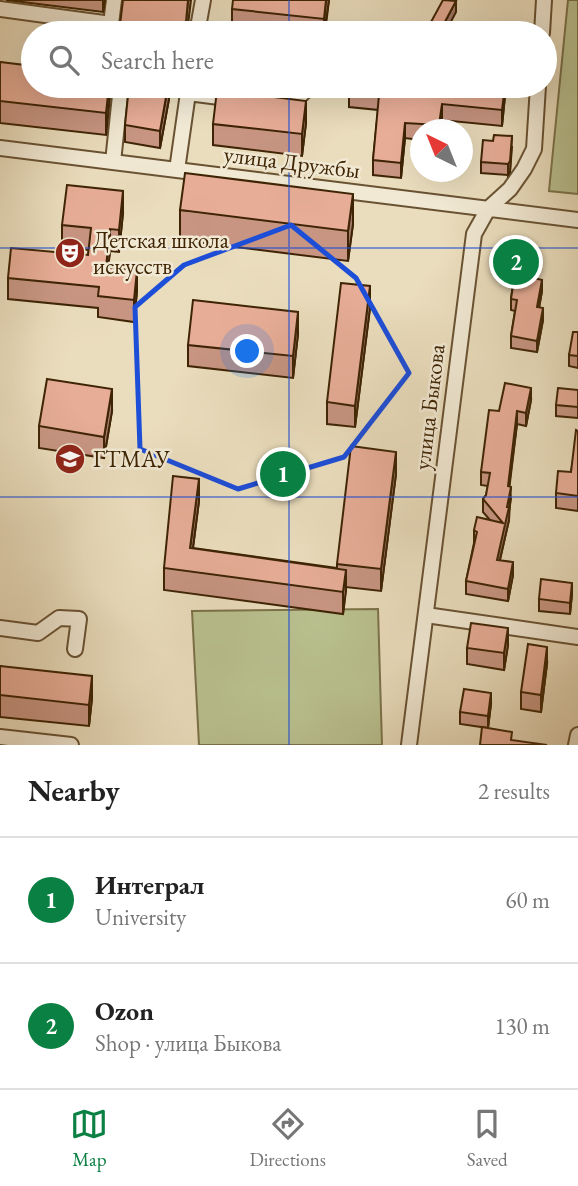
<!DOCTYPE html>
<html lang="en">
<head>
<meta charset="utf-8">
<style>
	:root { --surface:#fff; --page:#f2f2f2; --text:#222; --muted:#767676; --line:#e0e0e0; --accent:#0b8043 }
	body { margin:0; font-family:"EB Garamond",serif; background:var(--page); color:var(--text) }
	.compass { position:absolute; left:410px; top:119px; width:63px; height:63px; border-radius:50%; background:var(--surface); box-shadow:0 7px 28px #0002; rotate:317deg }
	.you { position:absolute; left:248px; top:352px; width:24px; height:24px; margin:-18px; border:5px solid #fff; border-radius:50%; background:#1a73e8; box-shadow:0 0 0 10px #1a73e833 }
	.badge { display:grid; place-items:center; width:46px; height:46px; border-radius:50%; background:var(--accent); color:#fff; font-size:23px; font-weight:700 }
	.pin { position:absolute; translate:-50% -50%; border:4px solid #fff; box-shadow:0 2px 7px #0006 }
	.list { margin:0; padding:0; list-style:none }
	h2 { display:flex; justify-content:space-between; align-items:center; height:91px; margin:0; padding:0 28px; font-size:30px }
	h2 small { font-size:23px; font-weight:400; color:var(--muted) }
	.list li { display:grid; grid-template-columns:46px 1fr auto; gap:21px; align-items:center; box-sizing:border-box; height:126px; padding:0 28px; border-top:2px solid var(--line) }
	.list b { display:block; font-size:26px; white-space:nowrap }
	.list p { margin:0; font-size:23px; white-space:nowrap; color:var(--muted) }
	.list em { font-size:23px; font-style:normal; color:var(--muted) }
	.icon { flex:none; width:38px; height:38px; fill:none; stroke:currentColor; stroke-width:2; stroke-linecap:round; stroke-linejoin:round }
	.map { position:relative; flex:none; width:578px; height:745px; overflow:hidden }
	.search { position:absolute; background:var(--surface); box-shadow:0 7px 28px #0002; left:21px; right:21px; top:21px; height:77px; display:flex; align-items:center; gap:18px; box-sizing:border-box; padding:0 24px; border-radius:38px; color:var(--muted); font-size:26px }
	.sheet { height:343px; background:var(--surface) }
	nav { display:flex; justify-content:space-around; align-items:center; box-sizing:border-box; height:98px; border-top:2px solid var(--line); background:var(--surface); font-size:19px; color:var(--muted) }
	nav a { display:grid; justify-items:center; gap:4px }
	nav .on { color:var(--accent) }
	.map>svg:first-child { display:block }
	.green { fill:#b9c08f; stroke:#7c724a; stroke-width:2 }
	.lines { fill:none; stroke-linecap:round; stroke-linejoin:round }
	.minor-casing { stroke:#695232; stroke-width:18 }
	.minor { stroke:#f1e9d4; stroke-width:14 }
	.wall { fill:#c79582; stroke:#3e2404; stroke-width:2 }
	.shaded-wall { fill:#a2796a; stroke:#3e2404; stroke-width:2 }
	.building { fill:#e7ad97; stroke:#3e2404; stroke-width:2 }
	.marked { fill:none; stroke:#1d4ed8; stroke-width:5; stroke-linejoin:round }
	.grid { fill:none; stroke:#1d4ed8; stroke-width:2; stroke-opacity:0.55 }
	.labels { text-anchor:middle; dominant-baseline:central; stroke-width:5; stroke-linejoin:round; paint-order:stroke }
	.street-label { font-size:23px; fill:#3e2404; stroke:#f1e9d4 }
	.poi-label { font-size:23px; fill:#3e2404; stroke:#f1e9d4; text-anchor:start }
</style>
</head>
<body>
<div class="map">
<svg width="578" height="745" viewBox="0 0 578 745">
	<rect width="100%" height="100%" fill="#eaddbd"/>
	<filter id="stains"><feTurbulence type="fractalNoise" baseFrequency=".00286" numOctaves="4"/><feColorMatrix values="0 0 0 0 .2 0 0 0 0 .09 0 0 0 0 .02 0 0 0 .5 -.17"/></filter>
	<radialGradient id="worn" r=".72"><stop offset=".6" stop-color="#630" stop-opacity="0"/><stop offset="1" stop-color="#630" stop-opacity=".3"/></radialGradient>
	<path class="green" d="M568,0H578V194L549,191Z
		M378,609L382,745H199L192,611Z"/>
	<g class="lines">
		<g class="minor-casing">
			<path id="minor" d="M0,9L111,24
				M110,32L114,0
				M197,33L203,0
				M542,33L544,0
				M176,86L188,93L235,99
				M280,106L288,107L306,90V86
				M0,148L578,220
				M113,162L121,86
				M177,170L189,86
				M426,615L578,637
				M0,628L38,633L59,618L79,619L75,649
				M0,737L71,745
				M409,745L474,234L488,209L510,189L524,169L534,149L538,86
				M576,745L578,735"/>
		</g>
		<use href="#minor" class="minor"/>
	</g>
	<path class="wall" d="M6,0H105L103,12Z
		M329,0L325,33H258L232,31V9Z
		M0,62L110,86L106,135L0,123Z
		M169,86V99L160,148L125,142V125Z
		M506,86L502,126L442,120L441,130H421V140L405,138L401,178L373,175V160L378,110L349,107V91Z
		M306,123L302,156L213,145V124Z
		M493,141L512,147L510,172L508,175L481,173V162Z
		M180,210L353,224L348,261L180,240Z
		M123,213L119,252L110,251L108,267L137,291L134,322L98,317V308L8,299V278L88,255L89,250L62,247V225Z
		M538,259L536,279L542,291L539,308L543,320L537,352L511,348V336L515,311L511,310V299L514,277L507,276V264Z
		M370,308L355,427L327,424V402Z
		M578,332V368L569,366V355Z
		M298,334L293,378L188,366V345Z
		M578,390V418L556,416V405Z
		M531,400L526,426L517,424L509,486L511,499L509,511V520L500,560L513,575L508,601L466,594V581L474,543V530L490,520L483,512V499L486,495L488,486L481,485V472L499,411Z
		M112,411L104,458L39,448V426Z
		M578,431V511L556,508V493L571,472Z
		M396,474L381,591L346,587L343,614L164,590V568L199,501L193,548L337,568V564Z
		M572,594L570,614L539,611V599Z
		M508,645L504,670L467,664V648Z
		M547,664L541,712L521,709V692Z
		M0,666L92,698L89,726L0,717Z
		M491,704L488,728L460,724V712Z"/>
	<path class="shaded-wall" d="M103,0H105L103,12Z
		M188,0H191L187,33H185Z
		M326,0H329L324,33V19Z
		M456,1V12L445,33H439Z
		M109,86H110V96L106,135V113Z
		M168,86L169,99L160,148V131Z
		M505,86H506L502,126V110Z
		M306,101V123L302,156V134Z
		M442,104V120L441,130H439Z
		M405,123V138L401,178V163Z
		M512,136L510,172L508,175V164Z
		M123,191V213L119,252V230Z
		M353,194V224L348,261V231Z
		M110,229V251L106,288V267Z
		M538,248V259L534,290V278Z
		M137,270V291L134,322V300Z
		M542,280V291L537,319V307Z
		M370,286V308L355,427V406Z
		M543,308V320L537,352V341Z
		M298,312V334L293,378V356Z
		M531,388V400L526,426V413Z
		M112,389V411L104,458V437Z
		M517,411V424L508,499V486Z
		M396,452V474L381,591V569Z
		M199,479V501L190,570V548Z
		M511,487L509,520L497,572V560Z
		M513,562V575L508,601V589Z
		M346,570V591L343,614V592Z
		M572,583V594L570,614V603Z
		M508,628V645L504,670V653Z
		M547,647V664L541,712V695Z
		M92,676V698L89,726V705Z
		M491,693V704L488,728V716Z"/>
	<path class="building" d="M123,0H188L185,33H119Z
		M233,0H326L324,19L232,9Z
		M443,0L456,1L439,33H425Z
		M0,62L33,66V86H109L106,113L0,101Z
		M129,86H168L160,131L125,125Z
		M349,86H505L502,110L442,104L439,125L405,123L401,163L373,160L379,95L349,91Z
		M217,90L306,101L302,134L213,124Z
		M494,135L512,136L510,161L508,164L481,162L483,140L493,141Z
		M185,173L353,194L348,231L180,210Z
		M67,185L123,191L119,230L110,229L106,267L137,270L134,300L98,296L99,287L8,278L11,248L88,255L91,228L62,225Z
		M513,245L538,248L534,278L542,280L537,307L543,308L537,341L511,336L517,300L511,299L516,265L507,264L510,247Z
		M341,283L370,286L355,406L327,402Z
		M193,300L298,312L293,356L188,345Z
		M573,332H578V356L569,355Z
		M47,379L112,389L104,437L39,426Z
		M505,383L531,388L526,413L517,411L508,486L511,487L507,507H509L497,560L513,562L508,589L466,581L477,532L474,530L477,517L503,523L483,499L486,495L490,473L481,472L489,410L499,411Z
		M558,388L578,390V407L556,405Z
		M576,430L578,431V496L556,493L558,471L571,472Z
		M351,446L396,452L381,569L337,564Z
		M173,476L199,479L190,548L346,570L343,592L164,568Z
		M541,579L572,583L570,603L539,599Z
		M471,623L508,628L504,653L467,648Z
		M528,644L547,647L541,695L521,692Z
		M0,666L92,676L89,705L0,695Z
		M464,689L491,693L488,716L460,712Z
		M482,727L512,732L511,740L547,745H480Z"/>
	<path class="marked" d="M291,225L356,278L409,373L344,457L238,489L140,449L135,307L184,265Z"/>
	<path class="grid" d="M289,0V33M289,86V745M0,248H578M0,497H578"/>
	<defs>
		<g id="theatre-disc" transform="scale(1.575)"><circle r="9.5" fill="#8f2418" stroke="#f1e9d4"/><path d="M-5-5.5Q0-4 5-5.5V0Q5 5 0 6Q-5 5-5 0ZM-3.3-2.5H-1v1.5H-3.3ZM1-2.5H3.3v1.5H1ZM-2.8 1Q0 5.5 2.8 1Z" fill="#fff"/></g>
		<g id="university-disc" transform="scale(1.575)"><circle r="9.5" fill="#8f2418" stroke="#f1e9d4"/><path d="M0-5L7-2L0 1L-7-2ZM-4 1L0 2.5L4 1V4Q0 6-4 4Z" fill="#fff"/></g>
	</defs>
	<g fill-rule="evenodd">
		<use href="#theatre-disc" x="70" y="253"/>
		<use href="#university-disc" x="70" y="459"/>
	</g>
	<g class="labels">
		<g class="street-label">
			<text transform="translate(292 162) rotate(7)">улица Дружбы</text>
			<text transform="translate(429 407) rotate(-83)">улица Быкова</text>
		</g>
		<g class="poi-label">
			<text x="93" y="240">Детская школа<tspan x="93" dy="26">искусств</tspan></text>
			<text x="93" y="459">ГТМАУ</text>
		</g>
	</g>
	<rect width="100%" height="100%" filter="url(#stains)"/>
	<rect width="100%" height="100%" fill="url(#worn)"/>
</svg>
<svg class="compass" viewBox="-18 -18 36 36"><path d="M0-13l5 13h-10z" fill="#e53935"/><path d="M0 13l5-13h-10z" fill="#767676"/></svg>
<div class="you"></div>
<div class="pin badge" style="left:283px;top:474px">1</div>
<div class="pin badge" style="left:516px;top:262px">2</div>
<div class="search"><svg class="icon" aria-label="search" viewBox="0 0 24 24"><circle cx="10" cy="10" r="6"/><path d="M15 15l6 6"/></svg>Search here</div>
</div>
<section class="sheet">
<h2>Nearby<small>2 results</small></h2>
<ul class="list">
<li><span class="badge">1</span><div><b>Интеграл</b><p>University</p></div><em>60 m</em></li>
<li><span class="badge">2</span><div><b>Ozon</b><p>Shop · улица Быкова</p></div><em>130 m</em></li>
</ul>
</section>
<nav>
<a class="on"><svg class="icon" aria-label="map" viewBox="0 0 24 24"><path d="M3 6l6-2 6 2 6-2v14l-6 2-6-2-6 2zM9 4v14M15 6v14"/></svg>Map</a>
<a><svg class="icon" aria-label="directions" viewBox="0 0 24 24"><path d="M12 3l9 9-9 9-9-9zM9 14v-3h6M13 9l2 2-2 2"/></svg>Directions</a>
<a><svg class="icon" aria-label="saved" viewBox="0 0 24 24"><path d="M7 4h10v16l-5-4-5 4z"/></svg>Saved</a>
</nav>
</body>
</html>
